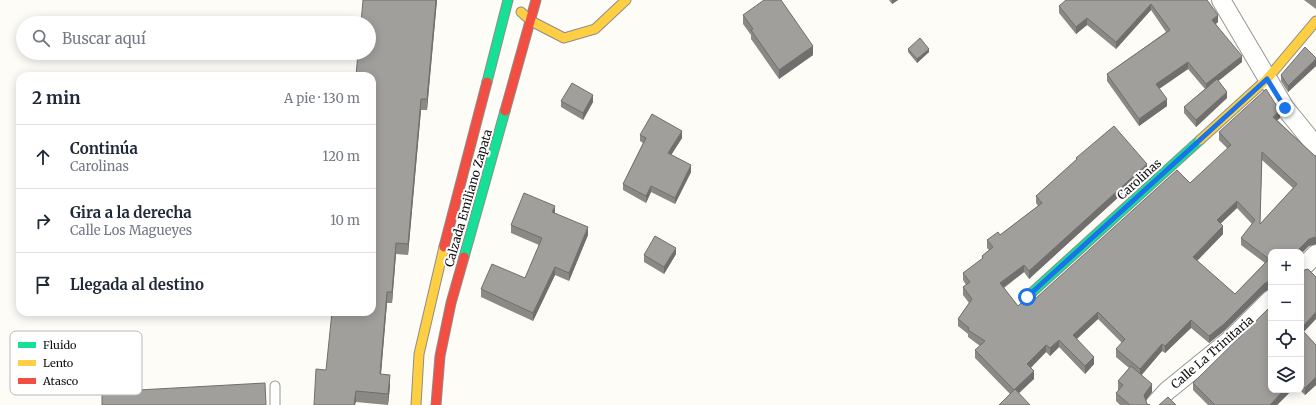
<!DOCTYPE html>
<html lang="es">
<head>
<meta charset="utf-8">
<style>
	:root { --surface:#fff; --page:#f2f2f3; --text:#1f2937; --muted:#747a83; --line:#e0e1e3 }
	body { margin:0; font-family:Merriweather,serif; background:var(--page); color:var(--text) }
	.controls { position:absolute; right:12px; bottom:12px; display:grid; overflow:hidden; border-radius:8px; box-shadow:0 2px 10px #0003 }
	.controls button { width:36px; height:36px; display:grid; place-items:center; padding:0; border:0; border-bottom:1px solid var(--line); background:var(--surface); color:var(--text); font:20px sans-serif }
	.stop { position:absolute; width:12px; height:12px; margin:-9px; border:3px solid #1a73e8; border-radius:50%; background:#fff }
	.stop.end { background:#1a73e8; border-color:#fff; box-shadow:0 1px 4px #0008 }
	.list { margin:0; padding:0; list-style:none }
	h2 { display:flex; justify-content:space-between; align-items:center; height:52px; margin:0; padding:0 16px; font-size:17px }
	h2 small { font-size:13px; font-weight:400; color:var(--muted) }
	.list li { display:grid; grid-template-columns:26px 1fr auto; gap:12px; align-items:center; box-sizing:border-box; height:64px; padding:0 16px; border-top:1px solid var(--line) }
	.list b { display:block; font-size:15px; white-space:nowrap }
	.list p { margin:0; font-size:13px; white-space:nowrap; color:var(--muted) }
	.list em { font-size:13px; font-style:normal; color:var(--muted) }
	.icon { flex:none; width:22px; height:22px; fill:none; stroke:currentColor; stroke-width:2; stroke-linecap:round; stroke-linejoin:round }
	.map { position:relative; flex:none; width:1316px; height:405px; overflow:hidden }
	.search { position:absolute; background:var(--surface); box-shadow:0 2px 10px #0003; left:16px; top:16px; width:360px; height:44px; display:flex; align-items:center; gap:10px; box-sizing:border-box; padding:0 14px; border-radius:22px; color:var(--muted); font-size:15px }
	.panel { position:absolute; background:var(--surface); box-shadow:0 2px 10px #0003; left:16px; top:72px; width:360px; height:244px; border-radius:12px }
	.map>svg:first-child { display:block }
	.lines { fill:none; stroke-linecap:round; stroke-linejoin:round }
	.lane-casing { stroke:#979795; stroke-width:11 }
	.street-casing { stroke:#979795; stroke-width:20 }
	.fast-casing { stroke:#8e8d8b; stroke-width:11 }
	.slow-casing { stroke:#8e8d8b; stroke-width:11 }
	.jam-casing { stroke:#8e8d8b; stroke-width:11 }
	.lane { stroke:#fffffe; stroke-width:9 }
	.street { stroke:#fffffe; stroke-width:18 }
	.fast { stroke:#16e098; stroke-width:9 }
	.slow { stroke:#ffcf43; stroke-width:9 }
	.jam { stroke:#f24e42; stroke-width:9 }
	.wall { fill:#8a8986; fill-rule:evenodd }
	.shaded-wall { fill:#716f6d }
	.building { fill:#a19f9c; stroke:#716f6d; fill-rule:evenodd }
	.route { stroke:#1a73e8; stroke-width:5 }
	.labels { text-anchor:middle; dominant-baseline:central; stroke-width:4; stroke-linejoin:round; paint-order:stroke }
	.street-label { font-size:12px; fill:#111; stroke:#fff }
	.key { fill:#fff; stroke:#b8b8b8; stroke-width:1 }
	.key-label { font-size:11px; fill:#111 }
</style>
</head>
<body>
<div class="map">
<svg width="1316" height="405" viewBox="0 0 1316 405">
	<rect width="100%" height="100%" fill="#fdfcf7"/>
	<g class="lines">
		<g class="lane-casing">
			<path id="lane" d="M275,386V405"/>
		</g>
		<g class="street-casing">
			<path id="street" d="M1221,0L1285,108L1316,146
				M1301,269L1316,254
				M1154,405L1167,391L1231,339L1271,299"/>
		</g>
		<g class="fast-casing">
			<path id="fast" d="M487,82L508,0
				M464,257L505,111
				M1027,297L1200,140"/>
		</g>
		<g class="slow-casing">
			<path id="slow" d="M521,12L531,21L564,38L595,29L626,0
				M1200,140L1267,79L1316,21
				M416,405L419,354L444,247"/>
		</g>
		<g class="jam-casing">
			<path id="jam" d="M505,111L536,0
				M444,247L487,82
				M436,405L440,356L451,303L464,257"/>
		</g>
		<use href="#lane" class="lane"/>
		<use href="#street" class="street"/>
		<use href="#fast" class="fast"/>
		<use href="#slow" class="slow"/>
		<use href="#jam" class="jam"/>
	</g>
	<path class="wall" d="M363,0H437L427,110H421L408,255L396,254L392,303H387L381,374L390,386L388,405L356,402L326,370L372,312Z
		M889,0H898L892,4Z
		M1207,0L1218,22L1216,24L1242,62L1218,81L1227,98L1196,127L1184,113V107L1205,89L1188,69L1159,89L1167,106L1139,126L1107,81V74L1166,32L1151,10L1116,49L1087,25L1076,34L1059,13V6Z
		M1304,0H1316V9Z
		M743,15L813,55L779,79L751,39V35L743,24Z
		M908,49L929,52L917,63L908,52Z
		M1316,58V66L1288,92L1281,81V75Z
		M561,101L593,102L583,120L561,107Z
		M1280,118L1277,120L1316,157V244L1309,246L1271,252V289H1269L1264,292L1224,331L1209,343L1191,328L1165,353L1162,351L1141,375L1152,392L1146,400L1147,404L1150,405H1120L1116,401V393L1119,390H1118V381L1129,368L1116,357V349L1122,343L1098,319L1077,339L1094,364L1085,374L1059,347L1050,356L1046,352L1031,368L1034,379L1010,394L975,358V350L980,346L968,337V334L958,326V319L969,303L963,295V287L966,285L963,280V273L982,260V256L989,250L987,248V240L1000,235L1038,206L1036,203V196L1076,160V158L1147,171L1029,279L1024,272L1004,288L1018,306L1029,302L1035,299L1190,183L1228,149L1219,140V132ZM1262,160L1293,188L1260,224ZM1237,208L1252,224L1241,238V245L1265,263L1235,294L1197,261L1223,234L1220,224Z
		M640,135L682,138L671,155L691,172L675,204L651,192L646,203L623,190V184L643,143L640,141Z
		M555,213L588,235L569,281L555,275L533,321L481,297V289L525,278L539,245L511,233V225Z
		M676,254L664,274L644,262V255Z
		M1301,271L1304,332L1316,345V385L1305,395L1300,390H1301Z
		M1193,383L1271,390H1292L1277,405H1208L1193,390Z"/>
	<path class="shaded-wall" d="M436,0H437L427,110V99Z
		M892,0H898L892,4Z
		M1151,4V10L1116,49V42Z
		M1218,15V22L1212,26V20Z
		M1087,18V25L1076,34V27Z
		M813,46V55L779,79V70Z
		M929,49V52L917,63V59Z
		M1242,56V62L1206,91V84Z
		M1316,59V66L1288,92V86Z
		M1188,62V69L1156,91V84Z
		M1227,92V98L1196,127V120Z
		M593,95V102L583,120V113Z
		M421,99V110L408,255V244Z
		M1167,99V106L1139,126V119Z
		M1280,111V118L1273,124V117Z
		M682,131V138L668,160V153Z
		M1147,164V171L1029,279V271Z
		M691,165V172L675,204V198Z
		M651,186V192L646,203V196Z
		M1237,201V208L1217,227V220Z
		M555,206V214L552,212Z
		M1223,226V234L1193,265V257Z
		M588,227V235L569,281V273Z
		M1316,237V244L1309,246L1301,254V252H1296L1309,239Z
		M396,243V254L392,303V292Z
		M676,248V254L664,274V267Z
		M1024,265V272L1000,290V283Z
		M555,267V275L533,321V313Z
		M1269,281V289L1264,292L1224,331L1209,343V336L1264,284Z
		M387,292V303L380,385V374Z
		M1098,312V319L1073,342V335Z
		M1316,312V319L1301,335V328Z
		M1191,320V328L1165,353V346Z
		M1059,340V347L1050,356V348Z
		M1162,344V351L1140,377V369Z
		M1046,345V352L1027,371V364Z
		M1094,357V364L1085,374V366Z
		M1034,371V379L1014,398V390Z
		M390,375V386L388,405V394Z
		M1316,377V385L1305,395V388Z
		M1152,384V392L1144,403V395Z
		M1284,390H1292L1277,405H1270Z
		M356,391V402L355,405H354Z"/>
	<path class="building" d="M363,0H436L427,99H421L408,244L396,243L392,292H387L380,374L390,375L388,394L356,391L354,405H314L316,369L326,370L332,312H372V76H356L358,53H369V23H361Z
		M764,0H781L813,46L779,70L751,30L753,29L743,15Z
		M1066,0H1207L1218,15L1212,20L1242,56L1206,84L1188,62L1156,84L1167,99L1139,119L1107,74L1170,30L1151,4L1116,42L1087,18L1076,27L1059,6Z
		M920,38L929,49L917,59L908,49Z
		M1305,47L1316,58V59L1288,86L1281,75Z
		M1217,79L1227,92L1196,120L1184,107Z
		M572,83L593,95L583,113L561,101Z
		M1266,89L1280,111L1273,117L1316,157V237L1309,239L1296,252H1271V281H1269L1264,284L1224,324L1209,336L1191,320L1165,346L1162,344L1140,369L1116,349L1125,339L1098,312L1073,335L1094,357L1085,366L1059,340L1050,348L1046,345L1027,364L1034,371L1014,390L975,350L985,341L968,330L969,328L958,319L972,299L963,287L970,282L963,273L983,258L982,256L993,247L987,240L998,232L1000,235L1042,203L1036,196L1077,159L1076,158L1114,126L1147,164L1029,271L1024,265L1000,283L1018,306L1023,301L1029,302L1035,299L1177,170L1190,183L1231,145L1219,132ZM1262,152L1297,184L1260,224ZM1237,201L1255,220L1241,238L1269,259L1235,294L1193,257L1223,226L1217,220Z
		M652,114L682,131L668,153L691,165L675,198L651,186L646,196L623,184L646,138L640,135Z
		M524,193L555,206L552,212L588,227L569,273L555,267L533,313L481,289L492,264L525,278L542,238L511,225Z
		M655,236L676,248L664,267L644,255Z
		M1308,269L1316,277V312L1301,328V271Z
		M1271,306V390H1284L1270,405H1215L1193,383Z
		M1301,329L1316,345V377L1305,388L1301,384Z
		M1131,366L1152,384L1144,395L1147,404L1150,405H1130L1116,393L1123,385L1118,381Z
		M265,383L266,405H102V392Z
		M1015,389L1030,405H999Z
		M1168,397L1176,405H1159Z"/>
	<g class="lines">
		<path class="route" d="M1027,297L1267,79L1285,108"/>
	</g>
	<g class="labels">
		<g class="street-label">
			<text transform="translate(1139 179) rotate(-42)">Carolinas</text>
			<text transform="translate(468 198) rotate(-74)">Calzada Emiliano Zapata</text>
			<text transform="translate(1212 352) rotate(-41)">Calle La Trinitaria</text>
		</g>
	</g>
	<rect x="10" y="331" width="132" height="64" rx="6" class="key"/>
	<rect x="18" y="342" width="18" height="6" fill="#16e098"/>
	<rect x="18" y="360" width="18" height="6" fill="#ffcf43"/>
	<rect x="18" y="378" width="18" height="6" fill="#f24e42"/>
	<g class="key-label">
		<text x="43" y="349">Fluido</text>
		<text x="43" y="367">Lento</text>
		<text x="43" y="385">Atasco</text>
	</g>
</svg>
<div class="controls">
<button>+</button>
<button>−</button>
<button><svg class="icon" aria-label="locate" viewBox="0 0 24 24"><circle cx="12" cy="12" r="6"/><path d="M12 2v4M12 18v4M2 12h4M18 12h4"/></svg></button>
<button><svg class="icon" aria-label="layers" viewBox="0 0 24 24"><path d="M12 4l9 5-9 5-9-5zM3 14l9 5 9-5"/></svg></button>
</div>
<div class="stop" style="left:1027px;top:297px"></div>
<div class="stop end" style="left:1285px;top:108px"></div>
<div class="search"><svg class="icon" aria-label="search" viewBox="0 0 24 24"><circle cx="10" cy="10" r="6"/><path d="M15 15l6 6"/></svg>Buscar aquí</div>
<section class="panel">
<h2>2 min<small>A pie · 130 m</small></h2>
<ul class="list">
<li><svg class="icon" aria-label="ahead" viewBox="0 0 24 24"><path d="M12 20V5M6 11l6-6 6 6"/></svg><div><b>Continúa</b><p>Carolinas</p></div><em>120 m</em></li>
<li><svg class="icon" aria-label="right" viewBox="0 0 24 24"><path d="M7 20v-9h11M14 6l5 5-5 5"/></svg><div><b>Gira a la derecha</b><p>Calle Los Magueyes</p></div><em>10 m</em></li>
<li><svg class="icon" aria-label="arrive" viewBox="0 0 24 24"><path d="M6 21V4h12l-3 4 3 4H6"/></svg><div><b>Llegada al destino</b></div></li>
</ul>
</section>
</div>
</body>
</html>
